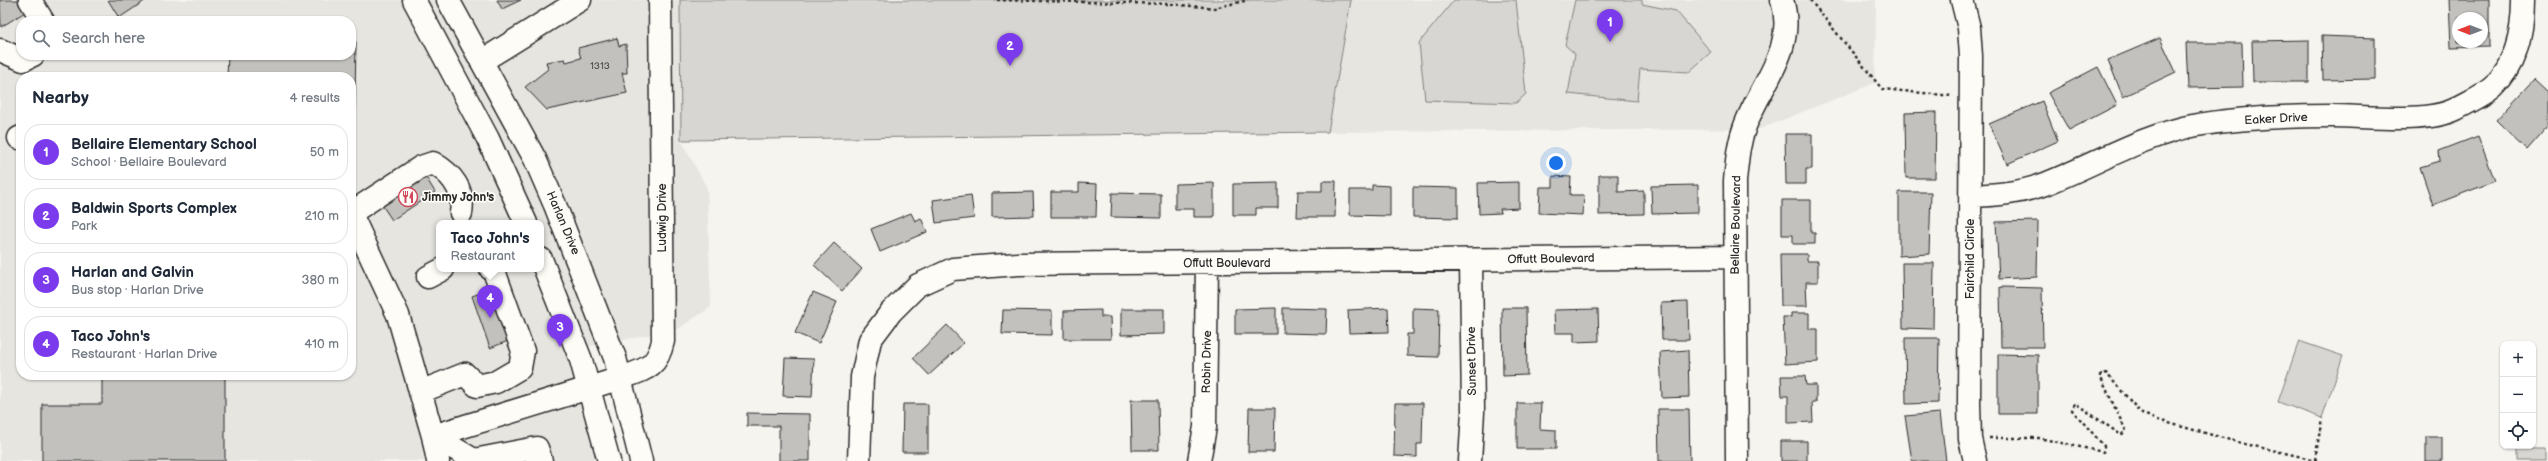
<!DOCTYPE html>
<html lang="en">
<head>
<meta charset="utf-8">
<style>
	:root { --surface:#fff; --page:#f6f6f7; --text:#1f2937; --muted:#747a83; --line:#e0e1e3; --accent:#7c3aed }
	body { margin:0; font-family:"Balsamiq Sans",sans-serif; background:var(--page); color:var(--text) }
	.controls { position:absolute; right:12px; bottom:12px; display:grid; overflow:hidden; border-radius:8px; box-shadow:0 1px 3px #0004 }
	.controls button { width:36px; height:36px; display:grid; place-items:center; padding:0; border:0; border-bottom:1px solid var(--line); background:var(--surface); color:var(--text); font:20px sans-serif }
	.compass { position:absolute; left:2452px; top:12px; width:36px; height:36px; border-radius:50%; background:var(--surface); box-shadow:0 1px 3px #0004; rotate:270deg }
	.you { position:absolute; left:1556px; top:163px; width:14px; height:14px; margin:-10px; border:3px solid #fff; border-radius:50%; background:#1a73e8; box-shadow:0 0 0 6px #1a73e833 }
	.badge { display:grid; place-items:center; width:26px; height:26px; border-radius:50%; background:var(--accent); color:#fff; font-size:13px; font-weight:700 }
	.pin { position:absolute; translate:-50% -33px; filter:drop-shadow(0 1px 2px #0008) }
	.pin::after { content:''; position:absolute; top:21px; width:14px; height:12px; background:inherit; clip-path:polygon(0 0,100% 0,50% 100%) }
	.popup { position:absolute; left:436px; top:220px; width:108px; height:52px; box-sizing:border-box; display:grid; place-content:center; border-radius:8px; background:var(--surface); filter:drop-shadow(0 1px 3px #0005); font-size:13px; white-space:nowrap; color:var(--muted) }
	.popup b { font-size:15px; color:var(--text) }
	.popup::after { content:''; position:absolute; left:50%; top:100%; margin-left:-8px; border:8px solid transparent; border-top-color:var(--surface) }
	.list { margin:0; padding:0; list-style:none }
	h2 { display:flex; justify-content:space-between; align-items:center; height:52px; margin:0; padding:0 16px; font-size:17px }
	h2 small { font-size:13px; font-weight:400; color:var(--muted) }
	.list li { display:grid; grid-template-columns:26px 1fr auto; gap:12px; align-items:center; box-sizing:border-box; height:56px; margin:0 8px 8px; padding:0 8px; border:1px solid var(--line); border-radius:16px }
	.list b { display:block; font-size:15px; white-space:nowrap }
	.list p { margin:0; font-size:13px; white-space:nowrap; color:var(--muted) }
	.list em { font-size:13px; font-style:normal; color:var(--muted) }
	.icon { flex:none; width:22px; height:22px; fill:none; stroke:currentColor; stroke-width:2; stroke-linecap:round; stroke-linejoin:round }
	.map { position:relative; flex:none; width:2548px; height:461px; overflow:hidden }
	.search { position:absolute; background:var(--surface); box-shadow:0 1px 3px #0004; left:16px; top:16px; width:340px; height:44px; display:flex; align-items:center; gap:10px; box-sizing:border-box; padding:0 14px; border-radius:16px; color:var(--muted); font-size:15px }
	.panel { position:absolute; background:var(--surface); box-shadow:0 1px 3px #0004; left:16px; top:72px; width:340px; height:308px; border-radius:16px }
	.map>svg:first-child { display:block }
	.built { fill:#e6e5e0; fill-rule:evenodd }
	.green { fill:#d7d6d2; stroke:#81807e }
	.building { fill:#c2c1be; stroke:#2b2b2b; fill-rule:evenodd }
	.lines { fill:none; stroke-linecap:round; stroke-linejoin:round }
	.minor-casing { stroke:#2b2b2b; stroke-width:25 }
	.major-casing { stroke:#2b2b2b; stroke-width:25 }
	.path { stroke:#2b2b2b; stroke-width:2.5; stroke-dasharray:3 3; stroke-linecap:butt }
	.minor { stroke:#fdfcf7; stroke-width:22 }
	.major { stroke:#fdfcf7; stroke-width:22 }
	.labels { text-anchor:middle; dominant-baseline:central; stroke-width:3.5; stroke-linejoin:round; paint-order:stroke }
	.number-label { font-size:10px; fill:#515050 }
	.street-label { font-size:12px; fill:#2b2b2b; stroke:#fdfcf7 }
	.poi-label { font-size:12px; font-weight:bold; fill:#2b2b2b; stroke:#fdfcf7; text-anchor:start }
</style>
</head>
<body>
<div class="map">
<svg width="2548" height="461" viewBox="0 0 2548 461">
	<rect width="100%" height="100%" fill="#f5f4ef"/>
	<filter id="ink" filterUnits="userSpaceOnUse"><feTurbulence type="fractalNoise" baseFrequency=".025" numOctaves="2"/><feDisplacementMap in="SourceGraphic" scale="8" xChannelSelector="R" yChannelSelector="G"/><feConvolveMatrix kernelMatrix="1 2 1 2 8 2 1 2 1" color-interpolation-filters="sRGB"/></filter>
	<g filter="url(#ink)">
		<path class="built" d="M0,0H680L681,140L707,188L711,307L678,329L567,351L584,408L595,461H0ZM21,21H351V55H21ZM21,77H351V375H21ZM439,223H541V269H439Z
			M1351,0H1876L1875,83L1760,129L1328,132Z"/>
		<path class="green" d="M680,0H1351L1328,132L681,140Z
			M1454,0H1516L1526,94L1516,103L1425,100L1419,43Z
			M1575,0H1642V4L1676,11L1711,52L1689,72L1640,69L1637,101L1568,94L1575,54L1565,45Z
			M2299,341L2343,356L2322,418L2278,402Z
			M2516,449H2546V461H2516Z"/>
		<path class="building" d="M0,0H24L30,9L1,27Z
			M108,0H146L119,18Z
			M497,0H521L502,9Z
			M2449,0H2489V46L2451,47ZM2458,18H2482V42H2458Z
			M2322,36L2375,38V79L2323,80Z
			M617,38L619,46L626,44L627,73H622L627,93L547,110L525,87L548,69L546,62L565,59L566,62L581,58L578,48Z
			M2160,38L2176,72L2123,97L2108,60Z
			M2309,40V82H2253L2252,41Z
			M351,42H356L354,155L351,154V77H227L228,55H351Z
			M2186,43H2242L2243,87L2188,88Z
			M2098,67L2117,105L2069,130L2048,93Z
			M2534,79L2548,92V126L2527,150L2496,120Z
			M2042,101L2058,141L2007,164L1989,124Z
			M1936,112L1935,178H1906L1905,113Z
			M1785,134H1812V169H1806V184H1786Z
			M2478,136L2495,181L2433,205L2420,167L2440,161L2439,151Z
			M424,174L435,192L392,220L380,202Z
			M1599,175H1618V192L1644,191V214L1599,215Z
			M1553,176L1571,177L1570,195H1584L1583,215L1539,213L1540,187H1553Z
			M1322,181H1336L1335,217H1297L1298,191H1322Z
			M1519,182V208L1500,209L1501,213L1479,214L1478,183Z
			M1079,183L1097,184L1096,217H1051V192H1079Z
			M1214,183V217H1194V209H1175V184Z
			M1278,183V208H1256V215H1233V184Z
			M1372,185L1390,186V216L1350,215V190H1372Z
			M1698,185V213L1652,214L1651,186Z
			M1413,187L1458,188V218L1413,217Z
			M1033,192L1034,216L992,217V193Z
			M1899,192H1931L1929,254L1899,256Z
			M1112,193L1161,194V218L1111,217Z
			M971,195L974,218L936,223L933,200Z
			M1782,200H1811V233H1815V244H1793V235H1782Z
			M911,213L915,221L921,218L927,232L880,252L871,229Z
			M2038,221L2037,277L1999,279L1996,222Z
			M834,243L862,269L842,291L814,265Z
			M1780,254H1807V261H1818V282H1806L1807,306H1781Z
			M1902,263H1934L1933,329L1903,328Z
			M2000,287L2042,288L2043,347H2001Z
			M495,288L513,339L490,348L472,296Z
			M813,292L837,302L819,343L795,333Z
			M1688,302L1689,340H1662L1661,303Z
			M1276,308V334H1235V309Z
			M1283,308L1327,309L1326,334L1283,333Z
			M1388,308L1389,332L1349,333L1348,310Z
			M1413,308L1439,309L1438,357L1407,356V334H1413Z
			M1502,308H1526L1527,375L1503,376Z
			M1121,309H1164V334L1121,335Z
			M1598,309L1599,341L1574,342V333H1555L1554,310Z
			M1003,310L1052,311V335L1002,334Z
			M1101,310V317H1110L1111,339H1064V311Z
			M1791,313H1809V329H1818V362L1785,364L1783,317H1791Z
			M947,325L964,343L929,375L913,358Z
			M1905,338H1939L1938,403L1906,404Z
			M1688,350L1689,397L1662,398L1660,352Z
			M1998,354L2038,355V414H1998Z
			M785,358L814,359L812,397L783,396Z
			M102,375H225V461H42V404H102Z
			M1781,376H1805L1806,385H1816V402H1812L1813,422L1788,423V396H1782Z
			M1131,400H1158L1159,450H1132Z
			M1395,403H1423L1422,444H1417V457L1394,456Z
			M1517,403H1541L1540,429L1556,430V449H1517Z
			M903,404H928V452H902Z
			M1249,408H1275L1274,452H1248Z
			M1658,409H1689L1690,461H1659Z
			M747,413L810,414V461H779V426H747Z
			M1940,413L1946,461H1912L1905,416Z
			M2426,437H2442V461H2426Z
			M1781,441H1807V461H1781Z"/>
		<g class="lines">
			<g class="minor-casing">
				<path id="minor" d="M30,0L43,21
					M1962,0L1969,28L1971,56L1969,403L1970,439L1975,461
					M0,50L23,60L33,55
					M482,61L580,0
					M19,138L21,137
					M1970,196C1996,195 2021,193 2045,184C2096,164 2143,135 2197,125C2241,118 2287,116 2332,116C2365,116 2426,124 2456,109C2468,102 2485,95 2494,86C2517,63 2523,31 2523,0
					M351,213L421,167L433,163C452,174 465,190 461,213
					M351,214L398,315L433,436L438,461
					M428,277L443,269
					M420,392L465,374L477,386L496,382L520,368L523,351L494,271L491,269
					M433,436L621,378C646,369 657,368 663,341L660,0
					M433,436L474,460L537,448L541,461
					M859,461L862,377L870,340L891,312L918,285L953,269L1018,264L1735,257
					M1199,461L1205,427L1207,263
					M1470,461L1473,412L1471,261
					M1737,461L1735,181C1737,162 1738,144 1745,126C1761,83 1797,49 1782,0"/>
			</g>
			<g class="major-casing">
				<path id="major" d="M414,0L488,139L526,223
					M448,0L535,159L555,205L615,358L641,461
					M541,259L581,360L609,461"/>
			</g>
			<path class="path" d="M997,0L1170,4L1214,8L1248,0
				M1810,0L1882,89L1953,96
				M1989,438H2039L2103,452L2104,446L2072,410L2075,403L2121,435L2126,431L2100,376L2106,373L2140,412L2154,419L2245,444L2320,461
				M2315,460L2322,418"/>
			<use href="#minor" class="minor"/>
			<use href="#major" class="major"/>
		</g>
	</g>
	<defs>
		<g id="restaurant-ring" transform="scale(1)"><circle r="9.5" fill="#fdfcf7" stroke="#d1495b" stroke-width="1.5"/><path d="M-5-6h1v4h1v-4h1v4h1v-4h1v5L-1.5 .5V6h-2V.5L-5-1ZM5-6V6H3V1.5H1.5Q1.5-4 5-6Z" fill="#d1495b"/></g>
	</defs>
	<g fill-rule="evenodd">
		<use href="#restaurant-ring" x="408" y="197"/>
	</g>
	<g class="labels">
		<g class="number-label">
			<text x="600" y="66">1313</text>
		</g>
		<g class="street-label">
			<text transform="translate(2276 119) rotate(-3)">Eaker Drive</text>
			<text transform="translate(662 218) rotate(-90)">Ludwig Drive</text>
			<text transform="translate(563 223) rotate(67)">Harlan Drive</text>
			<text transform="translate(1736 225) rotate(-89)">Bellaire Boulevard</text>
			<text transform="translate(1551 259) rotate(-1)">Offutt Boulevard</text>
			<text transform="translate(1970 259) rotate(-90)">Fairchild Circle</text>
			<text x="1227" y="263">Offutt Boulevard</text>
			<text transform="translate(1472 361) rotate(-91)">Sunset Drive</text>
			<text transform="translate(1207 362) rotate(-89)">Robin Drive</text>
		</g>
		<g class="poi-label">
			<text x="422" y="197">Jimmy John's</text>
		</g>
	</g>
</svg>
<div class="controls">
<button>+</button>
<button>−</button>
<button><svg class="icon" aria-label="locate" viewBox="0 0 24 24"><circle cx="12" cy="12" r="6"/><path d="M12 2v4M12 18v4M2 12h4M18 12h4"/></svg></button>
</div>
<svg class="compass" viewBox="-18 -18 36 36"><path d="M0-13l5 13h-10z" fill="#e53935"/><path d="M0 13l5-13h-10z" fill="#747a83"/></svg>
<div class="you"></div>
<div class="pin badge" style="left:1610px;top:42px">1</div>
<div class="pin badge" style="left:1010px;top:66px">2</div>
<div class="pin badge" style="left:560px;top:347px">3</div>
<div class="pin badge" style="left:490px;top:318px">4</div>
<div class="popup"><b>Taco John's</b>Restaurant</div>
<div class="search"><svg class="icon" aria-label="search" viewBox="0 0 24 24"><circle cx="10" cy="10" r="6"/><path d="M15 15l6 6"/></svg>Search here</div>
<section class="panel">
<h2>Nearby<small>4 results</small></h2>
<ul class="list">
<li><span class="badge">1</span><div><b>Bellaire Elementary School</b><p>School · Bellaire Boulevard</p></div><em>50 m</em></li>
<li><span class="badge">2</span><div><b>Baldwin Sports Complex</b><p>Park</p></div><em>210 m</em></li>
<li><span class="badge">3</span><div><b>Harlan and Galvin</b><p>Bus stop · Harlan Drive</p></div><em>380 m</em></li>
<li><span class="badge">4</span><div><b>Taco John's</b><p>Restaurant · Harlan Drive</p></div><em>410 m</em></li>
</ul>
</section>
</div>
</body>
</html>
